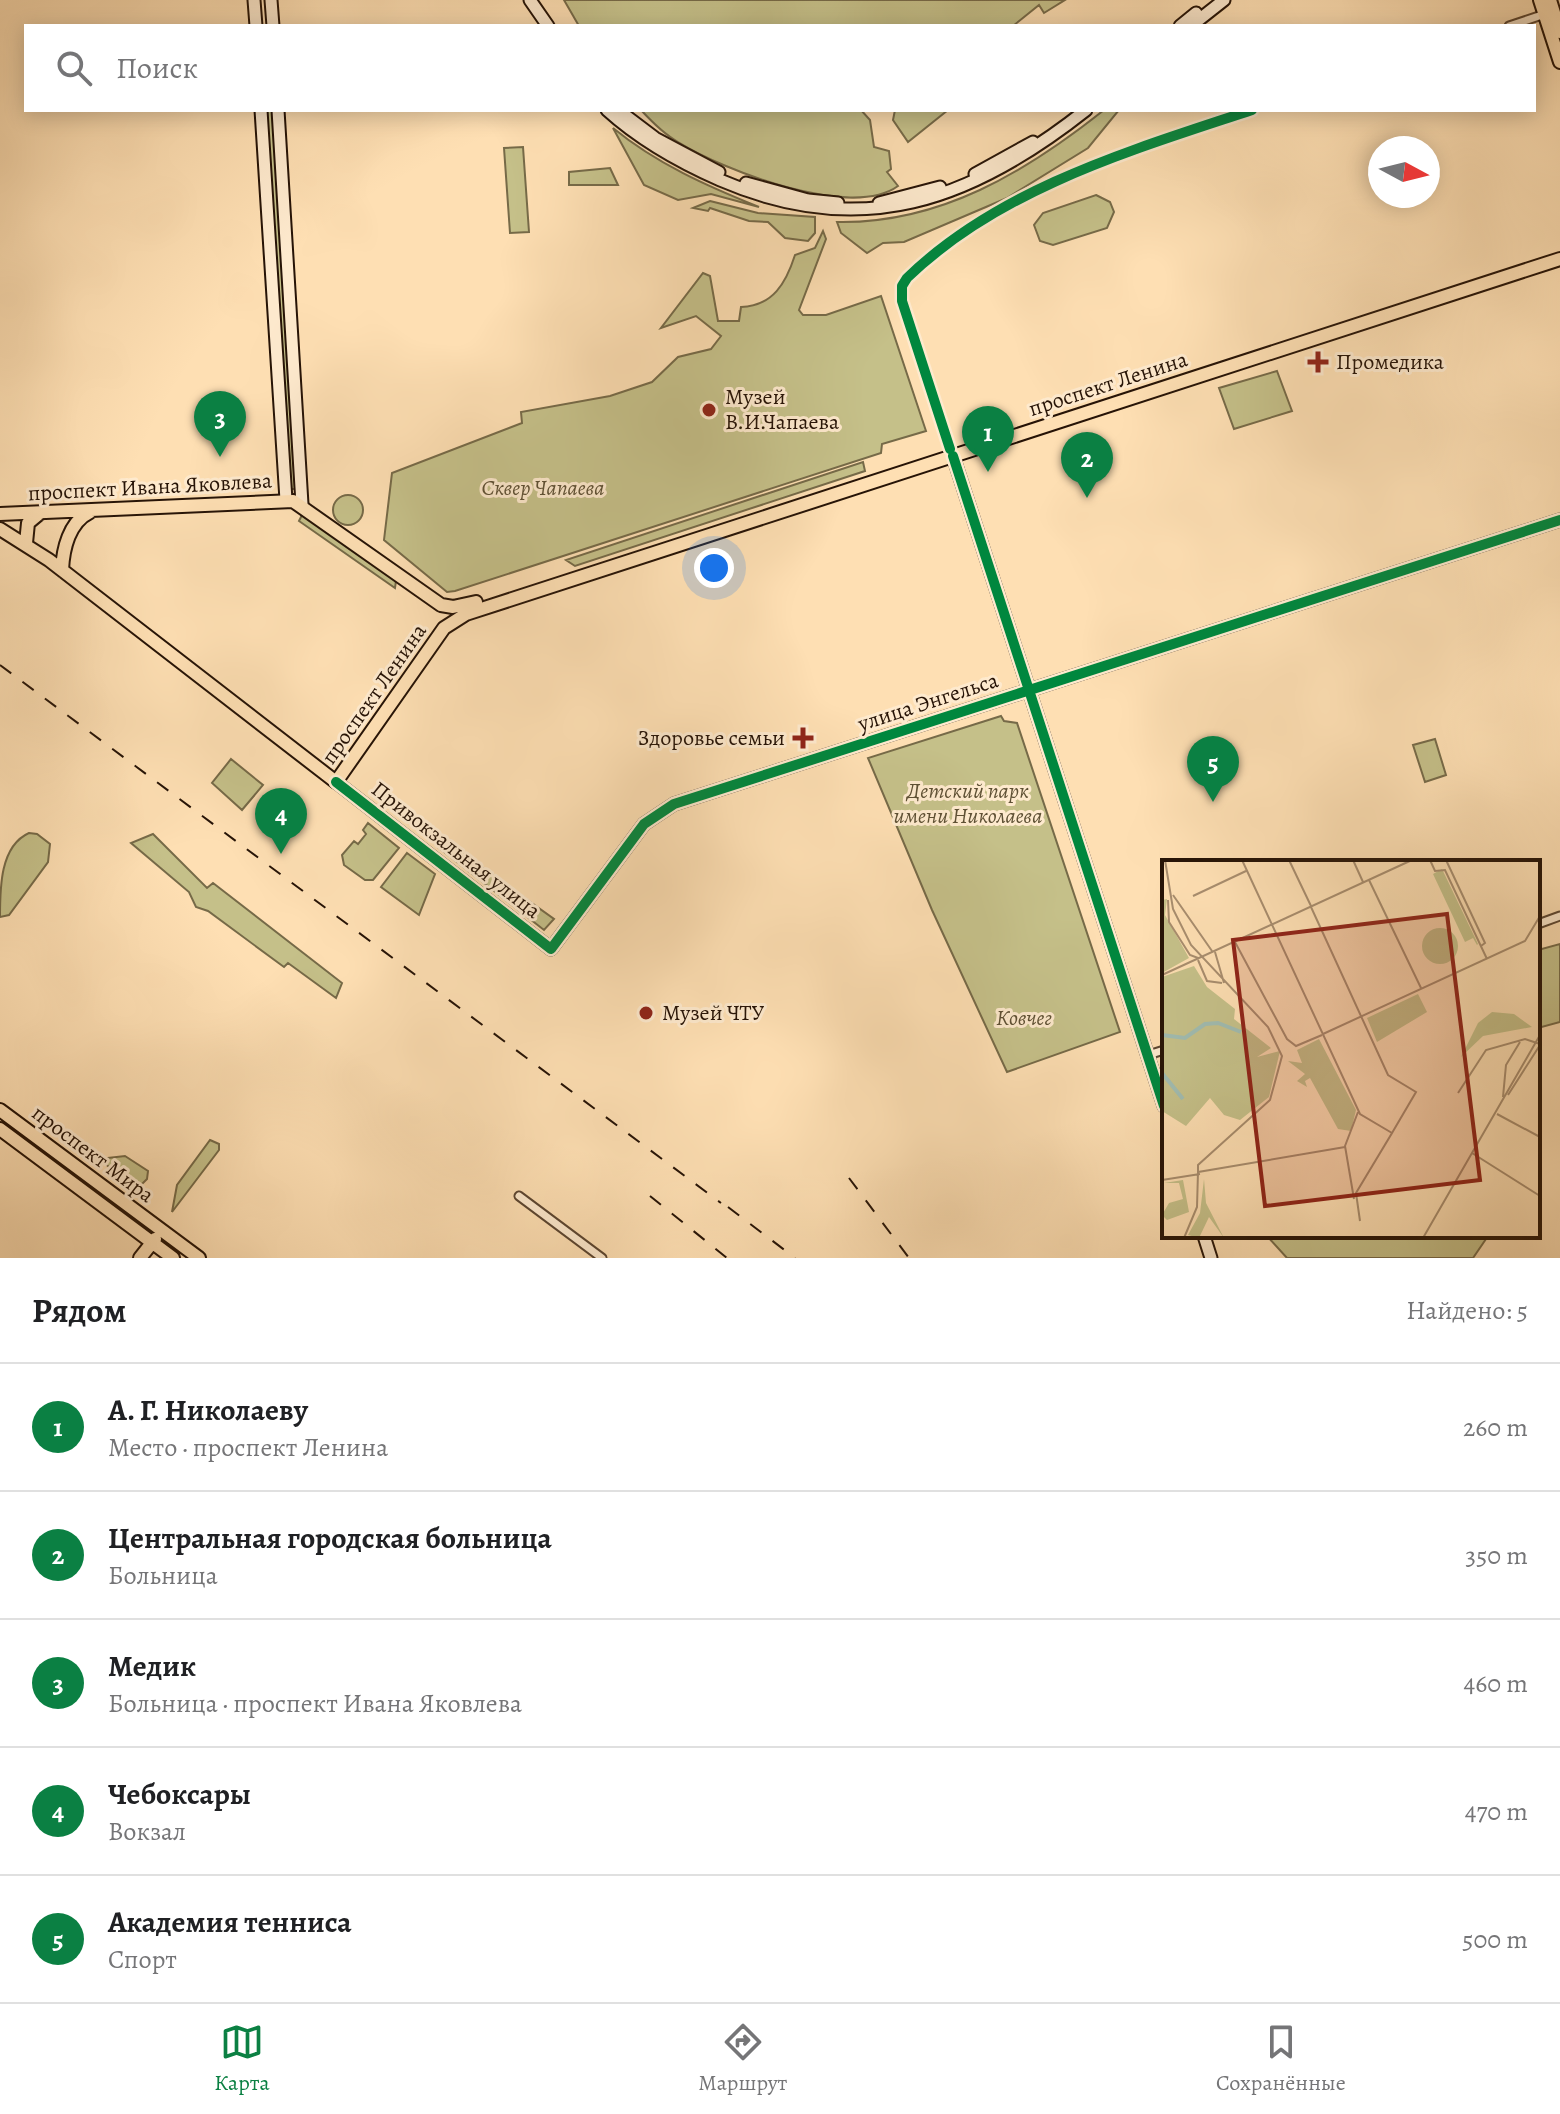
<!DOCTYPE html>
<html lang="ru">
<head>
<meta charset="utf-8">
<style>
	:root { --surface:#fff; --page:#f6f6f6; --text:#202124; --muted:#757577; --line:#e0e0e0; --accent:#0b8043 }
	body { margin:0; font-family:Alegreya,serif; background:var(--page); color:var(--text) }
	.compass { position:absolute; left:1368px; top:136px; width:72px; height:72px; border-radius:50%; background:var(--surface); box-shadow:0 4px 20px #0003; rotate:97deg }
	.you { position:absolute; left:714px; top:568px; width:28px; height:28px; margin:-20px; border:6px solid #fff; border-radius:50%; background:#1a73e8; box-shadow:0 0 0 12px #1a73e833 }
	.badge { display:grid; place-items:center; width:52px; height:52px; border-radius:50%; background:var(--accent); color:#fff; font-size:26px; font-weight:700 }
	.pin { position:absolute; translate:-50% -66px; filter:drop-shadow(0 2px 4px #0008) }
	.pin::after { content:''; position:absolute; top:42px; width:28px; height:24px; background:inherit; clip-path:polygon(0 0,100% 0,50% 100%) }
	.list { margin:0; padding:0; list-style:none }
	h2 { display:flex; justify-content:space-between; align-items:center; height:104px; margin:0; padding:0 32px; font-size:34px }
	h2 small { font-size:26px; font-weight:400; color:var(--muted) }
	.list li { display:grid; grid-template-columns:52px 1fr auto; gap:24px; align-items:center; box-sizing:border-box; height:128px; padding:0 32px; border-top:2px solid var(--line) }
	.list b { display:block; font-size:30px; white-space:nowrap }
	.list p { margin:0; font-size:26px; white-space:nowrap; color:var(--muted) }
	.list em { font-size:26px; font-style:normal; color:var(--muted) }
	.icon { flex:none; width:44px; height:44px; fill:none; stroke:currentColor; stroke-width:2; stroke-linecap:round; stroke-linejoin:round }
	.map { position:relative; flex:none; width:1560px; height:1258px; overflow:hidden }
	.search { position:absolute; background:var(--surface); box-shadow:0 4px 20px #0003; left:24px; right:24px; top:24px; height:88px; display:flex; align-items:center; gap:20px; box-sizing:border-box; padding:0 28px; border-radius:0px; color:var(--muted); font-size:30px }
	.sheet { height:744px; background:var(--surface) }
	nav { display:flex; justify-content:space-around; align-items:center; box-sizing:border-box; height:112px; border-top:2px solid var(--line); background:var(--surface); font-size:22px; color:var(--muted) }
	nav a { display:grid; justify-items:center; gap:4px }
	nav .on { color:var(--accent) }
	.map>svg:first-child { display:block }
	.green { fill:#c5c089; stroke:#766a48; stroke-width:2 }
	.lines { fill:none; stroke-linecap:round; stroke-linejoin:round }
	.street-casing { stroke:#5c4631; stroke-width:11 }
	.secondary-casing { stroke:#261306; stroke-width:15 }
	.primary-casing { stroke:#261306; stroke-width:16 }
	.street { stroke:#feeace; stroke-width:7 }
	.secondary { stroke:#feeace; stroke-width:11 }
	.primary { stroke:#fedfb3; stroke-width:12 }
	.rail { stroke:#261306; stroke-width:2; stroke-dasharray:14 14; stroke-linecap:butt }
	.cycleway-casing { stroke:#feeace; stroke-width:15 }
	.cycleway { stroke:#00873e; stroke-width:10 }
	.poi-dot { fill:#8f2418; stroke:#feeace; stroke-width:3 }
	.labels { text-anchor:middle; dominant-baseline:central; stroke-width:6; stroke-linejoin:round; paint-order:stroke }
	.poi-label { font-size:22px; fill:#261306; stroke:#feeace; text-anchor:start }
	.street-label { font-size:22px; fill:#261306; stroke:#feeace }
	.park-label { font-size:22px; font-style:italic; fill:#5e5034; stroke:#feeace }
	.inset-river { fill:none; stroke:#a0bcb1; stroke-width:4 }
	.inset-road { fill:none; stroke:#a88d6e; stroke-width:2 }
	.view { fill:#8f2418; fill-opacity:0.15; stroke:#8f2418; stroke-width:4 }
	.inset-edge { fill:none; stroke:#261306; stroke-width:4 }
</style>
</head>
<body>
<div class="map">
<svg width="1560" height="1258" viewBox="0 0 1560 1258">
	<rect width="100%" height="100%" fill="#fedfb3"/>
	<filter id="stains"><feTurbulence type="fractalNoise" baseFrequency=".0025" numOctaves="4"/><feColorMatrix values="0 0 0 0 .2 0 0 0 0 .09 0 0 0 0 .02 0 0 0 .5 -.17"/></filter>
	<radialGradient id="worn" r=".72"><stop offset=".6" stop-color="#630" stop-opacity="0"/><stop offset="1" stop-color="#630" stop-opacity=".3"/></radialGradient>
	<path class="green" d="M564,0H1065L1044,13L1039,5L1013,26H579Z
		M263,110H275L297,489H289Z
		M641,110H861L870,120L874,147L889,151L891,169L887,172L898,186C851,220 723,170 678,142C664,134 652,122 641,110Z
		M895,110H948L908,142L893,120Z
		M1104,110H1119L1088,148L1007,198L904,242L883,243L867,253L841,233L837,222C940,224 1026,172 1104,110Z
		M613,128C657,164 707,186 759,207L711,194L678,200L644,185Z
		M523,147L529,232L510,233L504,148Z
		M610,168L618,185H569V172Z
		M1096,195L1110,202L1114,212L1107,228L1053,245L1040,241L1034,225L1043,213Z
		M710,201L758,213L815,217V233L808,241L785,238L768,222L749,221L710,208L708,211L693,208Z
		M823,231L826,239L799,310L803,315H826L881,296L926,431L882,444L881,453L455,591L447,592L384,540L392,473L522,423L521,412L610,396L652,382L678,357L711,349L721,336L696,316L661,328L703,273L710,276L718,321H739L741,307C773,306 786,283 795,255L815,248Z
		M1277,371L1292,411L1234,429L1219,388Z
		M863,462L865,471L575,566L566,560Z
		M333 510a15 15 0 1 1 30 0a15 15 0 1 1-30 0Z
		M303,513L396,581L395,588L299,521Z
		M1001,716L1004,721L1017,723L1120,1032L1007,1072L932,910L868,758Z
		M1435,739L1446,775L1425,782L1413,745Z
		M231,759L263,785L242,810L212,783Z
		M368,823L399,848L373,880H365L344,865L342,855L354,841L358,844L366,834L363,830Z
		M29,833L37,834L50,844L48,862L9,915L0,917C0,888 0,846 29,833Z
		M153,834L207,888L213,883L342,983L336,998L288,963L284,967L208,911L196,907L189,892L131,843Z
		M444,840L554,919L544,930L439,848Z
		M407,853L435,874L419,915L381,887Z
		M1560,944V1022L1538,1028V950Z
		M210,1140L219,1144V1150L172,1212L177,1185Z
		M125,1156L148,1171L147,1179L137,1189L99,1159Z
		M1267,1236H1488L1473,1258H1287Z"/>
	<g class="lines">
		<g class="street-casing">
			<path id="street" d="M1509,26L1545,14
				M950,449L902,301V286L907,278C1000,188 1132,150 1252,110
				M1538,924L1560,916
				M1148,1055L1164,1050
				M519,1196L602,1258"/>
		</g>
		<g class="secondary-casing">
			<path id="secondary" d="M254,0L256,26
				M271,0L273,26
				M530,0L548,26
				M1180,26L1196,13
				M1191,26L1224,0
				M261,110L286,500
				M278,110L302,504
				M607,110C640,140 679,162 720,180C861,241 971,201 1086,110
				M618,110L655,138L719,172
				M975,174L1033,142
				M746,183L808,200L838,203
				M879,203L940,187
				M953,456L1164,1106
				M336,782L551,949L644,824L674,804L1560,520
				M1204,1236L1211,1258"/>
		</g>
		<g class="primary-casing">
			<path id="primary" d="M1540,0L1560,62
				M1550,0L1560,32
				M0,514L293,501L441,605L453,607L476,602
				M0,529L49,560L336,782L444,628L466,614L1560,259
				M26,543L28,523L40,513
				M62,570C63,549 69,522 90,512
				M0,1110L199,1258
				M0,1129L173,1258
				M140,1258L155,1239"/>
		</g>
		<use href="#street" class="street"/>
		<use href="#secondary" class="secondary"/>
		<use href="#primary" class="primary"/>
		<path class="rail" d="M0,665L721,1203
			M849,1178L909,1258
			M650,1196L727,1258
			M728,1207L795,1258"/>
		<g class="cycleway-casing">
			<path id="cycleway" d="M950,449L902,301V286L907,278C1000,188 1132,150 1252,110
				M953,456L1164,1106
				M336,782L551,949L644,824L674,804L1560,520"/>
		</g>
		<use href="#cycleway" class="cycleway"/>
	</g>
	<g class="poi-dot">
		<path d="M1314 350h8v8h8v8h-8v8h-8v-8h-8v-8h8z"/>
		<circle cx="709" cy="410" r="8"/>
		<path d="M799 726h8v8h8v8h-8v8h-8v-8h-8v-8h8z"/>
		<circle cx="646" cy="1013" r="8"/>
	</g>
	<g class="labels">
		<g class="poi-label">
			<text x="1336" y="362">Промедика</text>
			<text x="725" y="397">Музей<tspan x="725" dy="25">В.И.Чапаева</tspan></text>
			<text x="785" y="738" text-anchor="end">Здоровье семьи</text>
			<text x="662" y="1013">Музей ЧТУ</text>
		</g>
		<g class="street-label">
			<text transform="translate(1108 384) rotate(-18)">проспект Ленина</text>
			<text transform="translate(150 487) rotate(-3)">проспект Ивана Яковлева</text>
			<text transform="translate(374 694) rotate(-55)">проспект Ленина</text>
			<text transform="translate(928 702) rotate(-18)">улица Энгельса</text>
			<text transform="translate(456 850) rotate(38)">Привокзальная улица</text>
			<text transform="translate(93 1154) rotate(37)">проспект Мира</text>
		</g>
		<g class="park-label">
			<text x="543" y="488">Сквер Чапаева</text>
			<text x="968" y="791">Детский парк<tspan x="968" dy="25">имени Николаева</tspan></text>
			<text x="1024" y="1018">Ковчег</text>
		</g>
	</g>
	<g transform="translate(1162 860)">
		<rect width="378" height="378" fill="#fedfb3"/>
		<path d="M280,9L316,84L315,85L311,78L303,82L271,14ZM5,39L3,55L27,98L0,113V40ZM260 86a18 18 0 1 1 36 0a18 18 0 1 1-36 0ZM32,106L45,127L73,149L72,159L109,188L95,197L118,191L107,237L78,260L62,255L48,238L24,266L0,251V117ZM256,134L265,152L215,182L205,158ZM330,152L352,154L370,167L321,176L299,197L316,163ZM157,179L194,250L189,271L176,269L148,218L143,221L145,227L135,221L143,214L126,201L140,203L135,190ZM42,319L44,343L62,378L47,357L37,378L26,375L38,353ZM21,320L27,352L5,360L0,355L7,343L21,339L17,323H2Z" fill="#c5c089"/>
		<path class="inset-river" d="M0,175L23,178L43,164L56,163L79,172M0,213L21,239"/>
		<path class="inset-road" d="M3,0L11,49L29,85L106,167L120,196L108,240L36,305V312L183,287M80,0L198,254L230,273L194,333L198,361M127,0L149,46M191,0L201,22M268,0L273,11L283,10L325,99M284,0L323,83L319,86M207,20L259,128M11,35L50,91M31,36L84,11M6,40L7,62L28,95L36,98M149,47L226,215L254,232L230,273M73,82L125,179L134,186L160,175M53,92L62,123M36,100L45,121L60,123M0,115L250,0M161,174L363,81L378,56M296,233L324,190L363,179L378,184M346,235L378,185M341,237L344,205L358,182M335,254L378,277M310,293L378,336M0,320L38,314M192,339L183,286L196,252M22,378L35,347L36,312M261,378L378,175"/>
		<path class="view" d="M285,54L318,320L103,346L71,80Z"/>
		<rect width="378" height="378" class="inset-edge"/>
	</g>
	<rect width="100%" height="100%" filter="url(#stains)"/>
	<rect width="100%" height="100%" fill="url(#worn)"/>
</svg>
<svg class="compass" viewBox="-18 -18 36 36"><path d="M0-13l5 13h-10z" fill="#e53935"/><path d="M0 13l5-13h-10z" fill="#757577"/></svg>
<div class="you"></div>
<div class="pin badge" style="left:988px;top:472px">1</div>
<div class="pin badge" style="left:1087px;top:498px">2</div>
<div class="pin badge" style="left:220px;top:457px">3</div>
<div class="pin badge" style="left:281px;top:854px">4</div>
<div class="pin badge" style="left:1213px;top:802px">5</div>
<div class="search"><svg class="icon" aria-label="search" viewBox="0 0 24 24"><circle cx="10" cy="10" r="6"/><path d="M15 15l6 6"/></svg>Поиск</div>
</div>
<section class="sheet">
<h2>Рядом<small>Найдено: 5</small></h2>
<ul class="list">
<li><span class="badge">1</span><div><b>А. Г. Николаеву</b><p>Место · проспект Ленина</p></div><em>260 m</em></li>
<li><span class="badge">2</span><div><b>Центральная городская больница</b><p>Больница</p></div><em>350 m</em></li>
<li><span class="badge">3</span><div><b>Медик</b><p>Больница · проспект Ивана Яковлева</p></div><em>460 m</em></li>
<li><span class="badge">4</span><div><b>Чебоксары</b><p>Вокзал</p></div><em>470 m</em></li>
<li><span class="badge">5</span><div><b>Академия тенниса</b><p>Спорт</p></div><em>500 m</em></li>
</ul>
</section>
<nav>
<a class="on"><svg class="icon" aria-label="map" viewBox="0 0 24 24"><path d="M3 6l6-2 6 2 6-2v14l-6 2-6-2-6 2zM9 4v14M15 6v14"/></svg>Карта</a>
<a><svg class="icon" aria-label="directions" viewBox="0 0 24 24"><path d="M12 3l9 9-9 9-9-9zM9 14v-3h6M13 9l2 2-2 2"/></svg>Маршрут</a>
<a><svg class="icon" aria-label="saved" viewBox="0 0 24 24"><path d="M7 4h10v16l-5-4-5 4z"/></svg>Сохранённые</a>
</nav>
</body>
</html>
